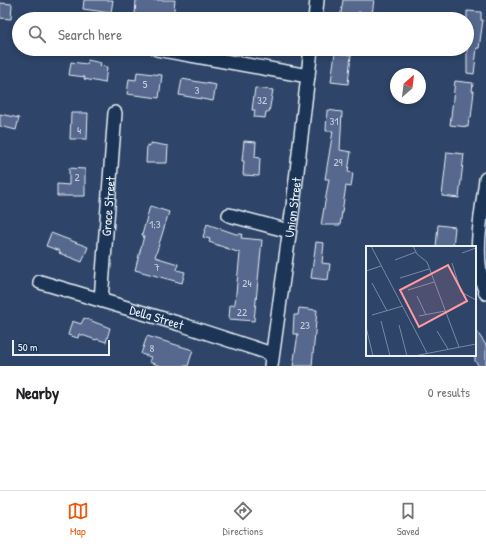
<!DOCTYPE html>
<html lang="en">
<head>
<meta charset="utf-8">
<style>
	:root { --surface:#fff; --page:#f6f6f6; --text:#202124; --muted:#757577; --line:#e0e0e0; --accent:#ea580c }
	body { margin:0; font-family:"Patrick Hand",sans-serif; background:var(--page); color:var(--text) }
	.compass { position:absolute; left:390px; top:68px; width:36px; height:36px; border-radius:50%; background:var(--surface); box-shadow:0 2px 6px #0003; rotate:28deg }
	.scale { position:absolute; left:12px; bottom:10px; width:98px; box-sizing:border-box; padding-left:4px; border:2px solid #e8f1f8; border-top:0; font-size:11px; line-height:14px; white-space:nowrap; color:#e8f1f8; -webkit-text-stroke:3px #1d3557; paint-order:stroke }
	.list { margin:0; padding:0; list-style:none }
	h2 { display:flex; justify-content:space-between; align-items:center; height:52px; margin:0; padding:0 16px; font-size:17px }
	h2 small { font-size:13px; font-weight:400; color:var(--muted) }
	.icon { flex:none; width:22px; height:22px; fill:none; stroke:currentColor; stroke-width:2; stroke-linecap:round; stroke-linejoin:round }
	.map { position:relative; flex:none; width:486px; height:366px; overflow:hidden }
	.search { position:absolute; background:var(--surface); box-shadow:0 2px 6px #0003; left:12px; right:12px; top:12px; height:44px; display:flex; align-items:center; gap:10px; box-sizing:border-box; padding:0 14px; border-radius:22px; color:var(--muted); font-size:15px }
	.sheet { height:124px; background:var(--surface) }
	nav { display:flex; justify-content:space-around; align-items:center; box-sizing:border-box; height:56px; border-top:1px solid var(--line); background:var(--surface); font-size:11px; color:var(--muted) }
	nav a { display:grid; justify-items:center; gap:2px }
	nav .on { color:var(--accent) }
	.map>svg:first-child { display:block }
	.building { fill:#56678e; stroke:#e8f1f8 }
	.lines { fill:none; stroke-linecap:round; stroke-linejoin:round }
	.minor-casing { stroke:#e8f1f8; stroke-width:16 }
	.minor { stroke:#1d3557; stroke-width:13 }
	.labels { text-anchor:middle; dominant-baseline:central; stroke-width:3; stroke-linejoin:round; paint-order:stroke }
	.number-label { font-size:11px; fill:#c4cede }
	.street-label { font-size:13px; fill:#e8f1f8; stroke:#1d3557 }
	.inset-road { fill:none; stroke:#7889a2; stroke-width:1 }
	.view { fill:#ff9aa2; fill-opacity:0.15; stroke:#ff9aa2; stroke-width:2 }
	.inset-edge { fill:none; stroke:#e8f1f8; stroke-width:2 }
</style>
</head>
<body>
<div class="map">
<svg width="486" height="366" viewBox="0 0 486 366">
	<rect width="100%" height="100%" fill="#2e4468"/>
	<filter id="ink" filterUnits="userSpaceOnUse"><feTurbulence type="fractalNoise" baseFrequency=".025" numOctaves="2"/><feDisplacementMap in="SourceGraphic" scale="8" xChannelSelector="R" yChannelSelector="G"/><feConvolveMatrix kernelMatrix="1 2 1 2 8 2 1 2 1" color-interpolation-filters="sRGB"/></filter>
	<g filter="url(#ink)">
		<path class="building" d="M84,0H113L111,13L83,9Z
			M136,0H175L173,18L150,15V17L135,15Z
			M343,0H374L372,14L358,12L357,19H340Z
			M0,3L12,4L11,19L0,18Z
			M467,11L481,12V20H483L479,48H477L474,74L467,73Z
			M335,53L351,55L348,84L331,82Z
			M88,60L101,63L100,66L107,67L105,83L84,79L85,77L69,75L71,62L87,64Z
			M137,72L162,75L159,98L127,94L129,79L136,80Z
			M182,79L216,85L213,101L179,95Z
			M455,81L473,83L472,91H474L471,118H469L468,127L450,125Z
			M255,88L273,90L269,112H266L265,118L254,117L255,110H252Z
			M327,110L342,112L340,150L351,152L348,172L353,173L351,187L346,186L340,225H321L329,179H325L333,131H326Z
			M71,113H88L87,139H70Z
			M0,114L19,118L16,130L0,126Z
			M244,141L256,142L255,157L260,158L259,176L243,175L244,161H242Z
			M151,143L168,146L167,163H146L147,145L151,146Z
			M447,152L464,154L459,198L442,196Z
			M69,168L85,169V196H57V184L69,185Z
			M150,206L169,212L155,257L178,264L177,270L185,272L182,283L135,270L144,236L142,235Z
			M207,224L236,234H242L241,238L262,240L254,321L229,319L230,305H234L235,303L240,253L209,242L210,239L203,237Z
			M438,225L455,227L453,247H436Z
			M51,233L88,247L82,262L59,253L60,251L46,246Z
			M316,242L324,243L322,263L330,264L328,280L311,278Z
			M299,308L317,310L312,366H293L298,334H293L294,315H298Z
			M84,318L110,328L106,342L97,339L96,340L79,334L78,338L68,335L72,321L81,324Z
			M475,329L486,345V366H479L475,361Z
			M147,336L193,350L188,366H161L149,362L151,357L141,354Z"/>
		<g class="lines">
			<g class="minor-casing">
				<g id="minor">
					<path d="M315,19L317,0"/>
					<path d="M157,49L308,76"/>
					<path d="M486,179C482,215 471,258 486,293"/>
					<path d="M229,215L289,231"/>
					<path id="s1" d="M40,282L180,324L272,354"/>
					<path id="s2" d="M101,300L115,113"/>
					<path id="s3" d="M271,366L293,206L311,49"/>
				</g>
			</g>
			<use href="#minor" class="minor"/>
		</g>
	</g>
	<g class="labels">
		<g class="number-label">
			<text x="145" y="84">5</text>
			<text x="197" y="90">3</text>
			<text x="262" y="100">32</text>
			<text x="334" y="121">31</text>
			<text x="79" y="130">4</text>
			<text x="338" y="162">29</text>
			<text x="77" y="177">2</text>
			<text x="155" y="224">1;3</text>
			<text x="157" y="267">7</text>
			<text x="247" y="283">24</text>
			<text x="242" y="312">22</text>
			<text x="305" y="325">23</text>
			<text x="152" y="348">8</text>
		</g>
		<g class="street-label">
			<text stroke="none"><textPath href="#s2" startOffset="94">Grace Street</textPath></text>
			<text stroke="none"><textPath href="#s3" startOffset="160">Union Street</textPath></text>
			<text stroke="none"><textPath href="#s1" startOffset="122">Della Street</textPath></text>
		</g>
	</g>
	<g transform="translate(366 246)">
		<rect width="110" height="110" fill="#2e4468"/>
		<path class="inset-road" d="M5,0L61,107M47,0L51,8L61,16L93,101M96,7L110,2M29,14L50,6M86,17L95,46L110,54M0,25L15,20M34,32L63,23M6,37L21,65M42,44L68,36M51,50L60,69M6,69L37,60M53,70L79,65M15,75L24,110M33,79L41,110M0,81L7,110M71,85L82,103M48,110L110,98"/>
		<path class="view" d="M82,19L101,55L53,81L34,44Z"/>
		<rect width="110" height="110" class="inset-edge"/>
	</g>
</svg>
<svg class="compass" viewBox="-18 -18 36 36"><path d="M0-13l5 13h-10z" fill="#e53935"/><path d="M0 13l5-13h-10z" fill="#757577"/></svg>
<div class="scale">50 m</div>
<div class="search"><svg class="icon" aria-label="search" viewBox="0 0 24 24"><circle cx="10" cy="10" r="6"/><path d="M15 15l6 6"/></svg>Search here</div>
</div>
<section class="sheet">
<h2>Nearby<small>0 results</small></h2>
<ul class="list">
</ul>
</section>
<nav>
<a class="on"><svg class="icon" aria-label="map" viewBox="0 0 24 24"><path d="M3 6l6-2 6 2 6-2v14l-6 2-6-2-6 2zM9 4v14M15 6v14"/></svg>Map</a>
<a><svg class="icon" aria-label="directions" viewBox="0 0 24 24"><path d="M12 3l9 9-9 9-9-9zM9 14v-3h6M13 9l2 2-2 2"/></svg>Directions</a>
<a><svg class="icon" aria-label="saved" viewBox="0 0 24 24"><path d="M7 4h10v16l-5-4-5 4z"/></svg>Saved</a>
</nav>
</body>
</html>
